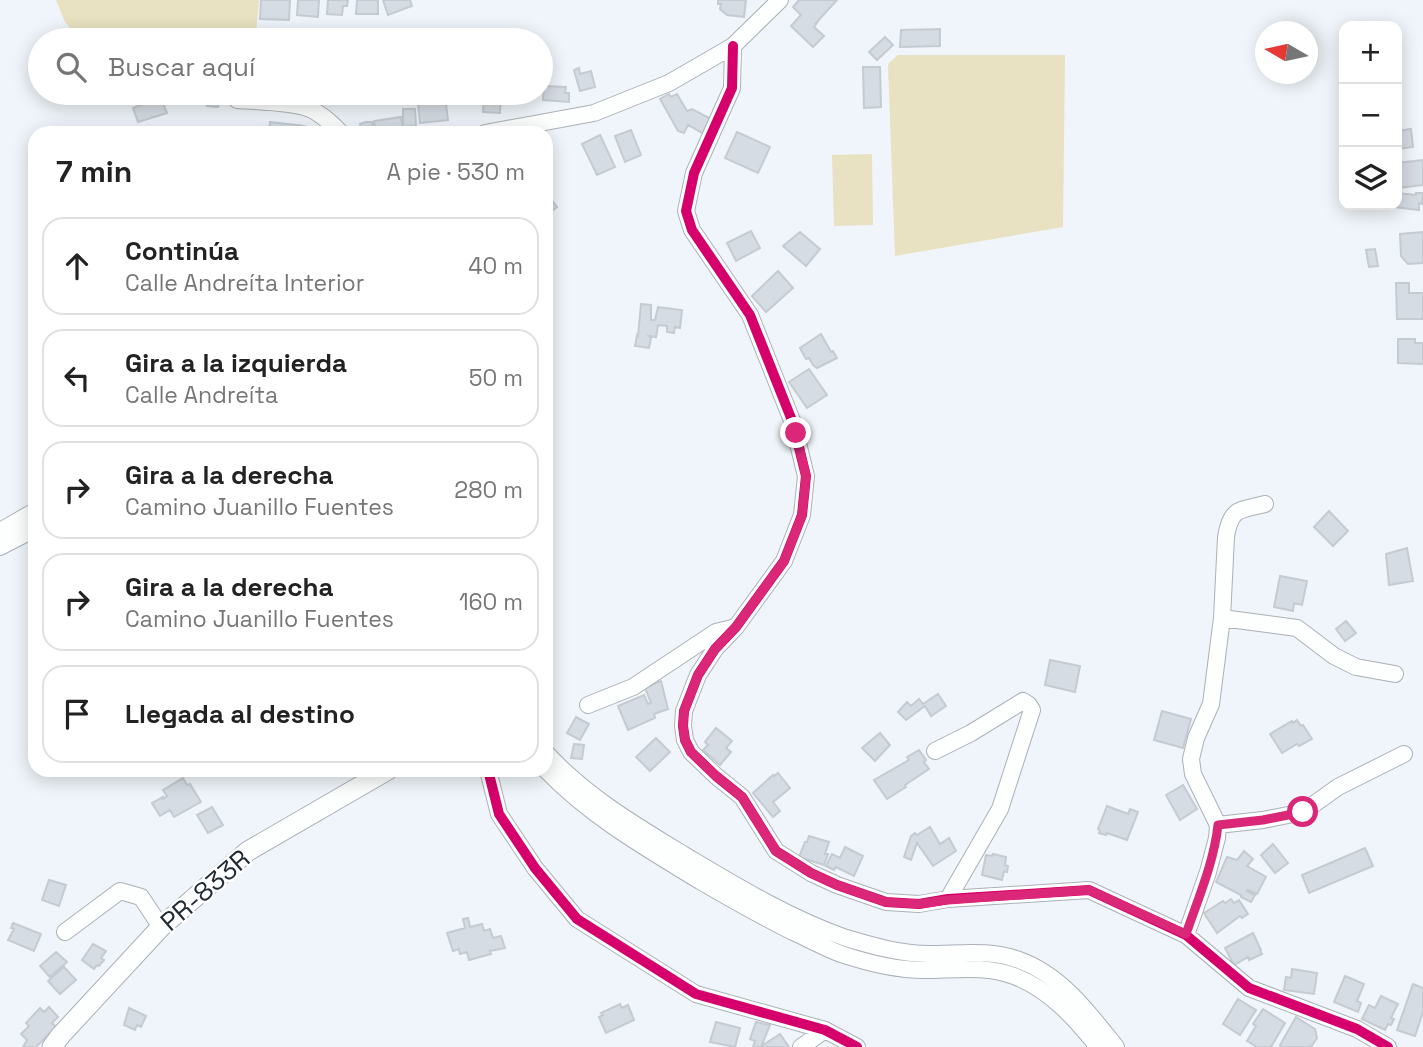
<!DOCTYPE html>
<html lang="es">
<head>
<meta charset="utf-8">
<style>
	:root { --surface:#fff; --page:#f2f2f2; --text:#222; --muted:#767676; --line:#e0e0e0 }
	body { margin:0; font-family:"Space Grotesk",sans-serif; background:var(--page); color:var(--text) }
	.controls { position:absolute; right:21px; top:21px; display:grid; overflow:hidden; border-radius:14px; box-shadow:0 4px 18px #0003 }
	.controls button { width:63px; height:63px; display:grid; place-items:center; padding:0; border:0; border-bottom:2px solid var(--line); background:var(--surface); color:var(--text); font:35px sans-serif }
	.compass { position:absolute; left:1255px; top:21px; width:63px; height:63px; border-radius:50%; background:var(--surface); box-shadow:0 4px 18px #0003; rotate:279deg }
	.stop { position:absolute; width:21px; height:21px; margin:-16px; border:5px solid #db2777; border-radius:50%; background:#fff }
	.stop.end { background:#db2777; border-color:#fff; box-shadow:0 2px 7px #0008 }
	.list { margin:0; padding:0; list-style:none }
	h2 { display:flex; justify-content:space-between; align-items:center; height:91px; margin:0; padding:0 28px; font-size:30px }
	h2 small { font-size:23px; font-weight:400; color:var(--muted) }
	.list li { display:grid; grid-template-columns:46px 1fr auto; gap:21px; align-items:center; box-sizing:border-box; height:98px; margin:0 14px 14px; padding:0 14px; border:2px solid var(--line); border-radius:21px }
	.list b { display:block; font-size:26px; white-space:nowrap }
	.list p { margin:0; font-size:23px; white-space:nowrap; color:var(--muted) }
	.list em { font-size:23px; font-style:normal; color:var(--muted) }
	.icon { flex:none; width:38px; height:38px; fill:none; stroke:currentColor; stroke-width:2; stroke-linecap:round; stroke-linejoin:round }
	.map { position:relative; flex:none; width:1423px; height:1047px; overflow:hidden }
	.search { position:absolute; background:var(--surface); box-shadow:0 4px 18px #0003; left:28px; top:28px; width:525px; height:77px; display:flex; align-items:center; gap:18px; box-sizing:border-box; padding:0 24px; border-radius:38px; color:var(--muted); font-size:26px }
	.panel { position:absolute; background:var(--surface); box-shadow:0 4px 18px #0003; left:28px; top:126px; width:525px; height:651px; border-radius:21px }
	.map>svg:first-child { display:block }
	.green { fill:#e8e2c2 }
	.building { fill:#d5dce3; stroke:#c4cbd1; stroke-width:2 }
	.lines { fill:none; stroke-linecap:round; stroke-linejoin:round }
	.minor-casing { stroke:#aab1b7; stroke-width:18 }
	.tertiary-casing { stroke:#aab1b7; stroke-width:21 }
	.minor { stroke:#fdfefe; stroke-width:16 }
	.tertiary { stroke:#fdfefe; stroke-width:19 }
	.cycleway-casing { stroke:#fff; stroke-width:15 }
	.cycleway { stroke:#d6006c; stroke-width:10 }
	.route { stroke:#db2777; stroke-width:9 }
	.labels { text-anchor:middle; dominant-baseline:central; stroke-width:5; stroke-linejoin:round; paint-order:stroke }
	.street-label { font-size:26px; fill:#222b34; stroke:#fff }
</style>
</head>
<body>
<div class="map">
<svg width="1423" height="1047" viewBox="0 0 1423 1047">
	<rect width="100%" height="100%" fill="#eff5fa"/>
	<path class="green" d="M56,0H259L256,34H150L146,28L130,40H80L65,22Z
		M898,55H1065L1063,227L895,256L888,64Z
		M872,154L873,225L834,226L832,155Z"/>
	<path class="building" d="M261,0H290L289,20L260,19Z
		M298,0H319L318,17L297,15Z
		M328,0H348L347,6H343L342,15L327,14Z
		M357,0H378V14H356Z
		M383,0H410L412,6L388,15Z
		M718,0H746L744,17L727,15L720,9L721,4H718Z
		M799,0H837L816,23H817L814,27L824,36L813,47L791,26L801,15L793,7Z
		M940,29V46L900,47L901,30Z
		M885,37L893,45L877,60L869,52Z
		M863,67H880L881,107L864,108Z
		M579,68L580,74L591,71L595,87L580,91L574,70Z
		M544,86L566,87L565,93H569V102L543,100Z
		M140,93H159L167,113L138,122L133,108L143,104Z
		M209,93H225L224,104H219L218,107L207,106Z
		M345,93H372V96L346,101Z
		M491,93H497V95H501L500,113L483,112L484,94Z
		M669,94L671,97L677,94L687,111L692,109L711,119L704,134L688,125L684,133L678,131L660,99Z
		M435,101V104H446L448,120L420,123L418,103Z
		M403,109H415L416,126L403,127Z
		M401,117L404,133H376L374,121Z
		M270,122L297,125L296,129H294V133H269Z
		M366,122H372L375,133H362L360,124Z
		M299,125L321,130V133H298Z
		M1411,129L1413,147L1397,149V131Z
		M631,130L641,155L625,162L615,136Z
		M737,132L770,147L758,173L725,158Z
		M600,135L615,167L597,175L582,144Z
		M1423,160V185L1399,188L1397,163Z
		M546,192L557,207L546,215Z
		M1397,193L1416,195V193H1423L1422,204L1419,203V210L1395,207V205H1397Z
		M751,231L760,248L736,261L727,243Z
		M800,232L820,249L806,266L783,246Z
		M1423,232V263L1408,264L1401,256L1400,234Z
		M1375,249L1378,266L1369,267L1366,250Z
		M778,271L793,288L766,312L752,296Z
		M1396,283H1409V293H1423V319H1397Z
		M641,304L651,305V320H655L658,307L682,310L680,328L675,327L674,333L667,332V326L658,325L656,337L649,336L651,338L649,348L635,346L637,335L638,336Z
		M821,334L831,352L833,351L837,358L817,368L813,365L809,358L806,359L800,348Z
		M1398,339H1415V343H1423V364L1398,363Z
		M809,369L827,395L807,408L789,382Z
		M1329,511L1348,531L1333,546L1314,527Z
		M1407,548L1413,581L1389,585L1386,554Z
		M1280,576L1307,581L1302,605L1294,603L1293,611L1274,607Z
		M1346,621L1356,633L1345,641L1336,629Z
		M1050,660L1080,666L1075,692L1045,685Z
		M661,681L668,709L654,714L655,718L628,730L618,706L644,695L648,704L651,703L645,688Z
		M938,694L946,706L931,716L925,706L906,720L898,712L907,702L911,706L919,699L923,704Z
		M1162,711L1191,719L1183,748L1154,740Z
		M576,717L589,724L580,740L567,733Z
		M1297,720L1301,726L1303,725L1312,739L1299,746L1297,744L1282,753L1270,734L1292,721L1293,723Z
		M716,728L732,741L726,748L731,752L720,765L703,750L708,745L705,742Z
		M880,733L890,745L875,761L862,748Z
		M656,738L670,752L650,771L636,757Z
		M574,744L584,745L582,759L571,758Z
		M919,750L926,760L924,762L929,769L905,785L906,787L887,799L874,780L909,760L907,757Z
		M778,773L790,788L773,802L780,811L773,817L753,793L773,775L774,776Z
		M183,778L187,785L190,784L201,802L174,817L170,810L160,816L152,803L163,797V799L167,796L163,790Z
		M1183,785L1197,809L1180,820L1166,795Z
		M1107,806L1128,814L1130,809L1138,812L1127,840L1107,833L1106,835L1099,833L1100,830L1098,829Z
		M212,807L223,825L208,833L197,815Z
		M930,827L940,844L949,838L956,851L933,866L917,843L911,860L904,857L911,836L915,833L917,835Z
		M809,836L829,842L825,854H828L824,865L799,857L805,842H807Z
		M1273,844L1288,863L1275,873L1261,855Z
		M845,847L863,856L854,876L836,867L834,870L826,866L832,854L840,858Z
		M1365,848L1373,866L1309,893L1302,875Z
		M1244,851L1253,859L1247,866L1266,877L1257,894L1248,890L1247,891L1255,895L1251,902L1241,897V895L1216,882L1227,857L1237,860Z
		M993,854L1006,857L1005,865L1008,866L1007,872L1004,871L1002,880L982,875L986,855L992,856Z
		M49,880L66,885L59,906L42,900Z
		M1231,899L1234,903L1239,900L1248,914L1242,918L1240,916L1217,933L1204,913L1223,901L1225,903Z
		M468,918L470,927L482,924L484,931L490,929L493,938L501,936L505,948L490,951L491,954L469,960L467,952L460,954L459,949L453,951L447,933L465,928L463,919Z
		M13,923L41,934L34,951L8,940L14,929L11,928Z
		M1253,933L1261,950L1260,951L1262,954L1249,960L1248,957L1234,965L1225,948Z
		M93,944L106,951L101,958L104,960L99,966L97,965L94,969L82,960Z
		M56,952L67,962L50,977L40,966Z
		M64,967L76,980L60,994L48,981Z
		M1292,969L1317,973L1314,994L1284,990L1286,977L1291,978Z
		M1345,976L1364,984L1357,1001L1361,1003L1358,1012L1334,1002Z
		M1413,984L1423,988V1012L1415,1036L1397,1030Z
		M1381,996L1398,1004L1391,1018L1394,1019L1391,1025L1388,1024L1385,1030L1362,1019L1369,1005L1375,1008Z
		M1238,999L1256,1010L1240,1035L1223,1024Z
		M620,1004L622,1008L628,1005L634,1020L606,1033L599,1017L603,1015L601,1013Z
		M49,1007L58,1017L52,1023L56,1027L36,1047H23L27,1040L21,1034L29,1026L26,1023L40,1008L44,1012Z
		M129,1008L146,1016L141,1027L137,1025L135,1030L124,1025Z
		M1263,1009L1285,1023L1271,1047H1257L1247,1041L1256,1026L1253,1024Z
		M1296,1017L1315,1029L1317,1038L1311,1047H1282L1280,1045Z
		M716,1022L740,1028L735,1047L710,1042Z
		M756,1022L770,1025L761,1047H753L755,1041L750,1039Z
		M780,1034L789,1047H761L763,1045Z"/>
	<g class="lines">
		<g class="minor-casing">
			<path id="minor" d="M733,46L732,88L694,173L686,211L692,230L750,315L793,423L806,476L802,515L784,561L736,627L715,649L698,675L684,711L683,726L685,740L691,752L716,776L742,797L776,851L811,873L837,885L886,902L919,904L948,899L1089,890L1186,935L1249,988L1357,1029L1388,1047
				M237,100C255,101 295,102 310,109C322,114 332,124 341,133
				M485,133L594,113L669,83L733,46L780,0
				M0,531L35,511
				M0,547L35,529
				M1222,618L1297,628L1334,656L1356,667L1395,674
				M588,705L633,687L716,632L736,627
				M935,751L971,733L1023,701L1029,705L1032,710L1000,809L948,899
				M546,753C587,797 635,825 686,856C738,887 789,918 846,938C873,946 901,954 929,954C959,954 990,949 1019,960C1061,975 1089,1013 1116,1047
				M488,770L499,814L535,868L577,919L696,994L825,1030L857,1047
				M546,770C590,816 646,848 700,881C731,899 761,916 793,932C809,939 825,948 841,954C868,963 896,970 924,970C954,970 985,965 1014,976C1049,989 1075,1018 1098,1047
				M1218,825L1263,820L1303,812L1338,787L1404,754
				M65,932L120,891L141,897L161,927
				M1186,935L1208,872L1217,838L1218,825L1193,774L1191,759L1196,738L1211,704L1222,618L1226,537C1231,507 1239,511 1265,504
				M801,1047L825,1030"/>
		</g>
		<g class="tertiary-casing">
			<path id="tertiary" d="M52,1047L61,1035L161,927L248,851L388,770"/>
		</g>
		<use href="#minor" class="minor"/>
		<use href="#tertiary" class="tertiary"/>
		<g class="cycleway-casing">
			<path id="cycleway" d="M733,46L732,88L694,173L686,211L692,230L750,315L793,423L806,476L802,515L784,561L736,627L715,649L698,675L684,711L683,726L685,740L691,752L716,776L742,797L776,851L811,873L837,885L886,902L919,904L948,899L1089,890L1186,935L1249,988L1357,1029L1388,1047
				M488,770L499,814L535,868L577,919L696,994L825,1030L857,1047"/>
		</g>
		<use href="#cycleway" class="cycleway"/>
	</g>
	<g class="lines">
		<path class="route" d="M796,433L806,476L802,515L784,561L736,627L715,649L698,675L684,711L683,726L685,740L691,752L716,776L742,797L776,851L811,873L837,885L886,902L919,904L948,900L1089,890L1186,934C1198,899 1214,862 1218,825L1263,820L1303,812"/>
	</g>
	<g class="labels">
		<g class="street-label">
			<text transform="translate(205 890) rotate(-41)">PR-833R</text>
		</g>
	</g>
</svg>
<div class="controls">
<button>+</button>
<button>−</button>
<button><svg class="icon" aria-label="layers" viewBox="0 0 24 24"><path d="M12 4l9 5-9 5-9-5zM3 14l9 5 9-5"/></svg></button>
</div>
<svg class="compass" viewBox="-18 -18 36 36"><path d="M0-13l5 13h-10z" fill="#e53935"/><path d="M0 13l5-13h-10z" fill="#767676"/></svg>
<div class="stop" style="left:1303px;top:812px"></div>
<div class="stop end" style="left:796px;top:433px"></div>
<div class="search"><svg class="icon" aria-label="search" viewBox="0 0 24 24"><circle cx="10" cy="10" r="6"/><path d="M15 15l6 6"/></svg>Buscar aquí</div>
<section class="panel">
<h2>7 min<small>A pie · 530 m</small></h2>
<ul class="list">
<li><svg class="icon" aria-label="ahead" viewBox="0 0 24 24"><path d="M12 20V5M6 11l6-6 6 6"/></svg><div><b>Continúa</b><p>Calle Andreíta Interior</p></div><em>40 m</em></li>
<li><svg class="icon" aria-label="left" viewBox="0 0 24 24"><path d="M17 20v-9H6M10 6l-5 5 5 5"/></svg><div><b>Gira a la izquierda</b><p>Calle Andreíta</p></div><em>50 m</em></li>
<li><svg class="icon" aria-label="right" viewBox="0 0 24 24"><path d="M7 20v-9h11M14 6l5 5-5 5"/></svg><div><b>Gira a la derecha</b><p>Camino Juanillo Fuentes</p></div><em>280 m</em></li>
<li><svg class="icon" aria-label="right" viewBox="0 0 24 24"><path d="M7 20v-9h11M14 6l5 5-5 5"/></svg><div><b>Gira a la derecha</b><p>Camino Juanillo Fuentes</p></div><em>160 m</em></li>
<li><svg class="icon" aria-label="arrive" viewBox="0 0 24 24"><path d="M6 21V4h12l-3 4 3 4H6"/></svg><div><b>Llegada al destino</b></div></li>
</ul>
</section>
</div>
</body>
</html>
